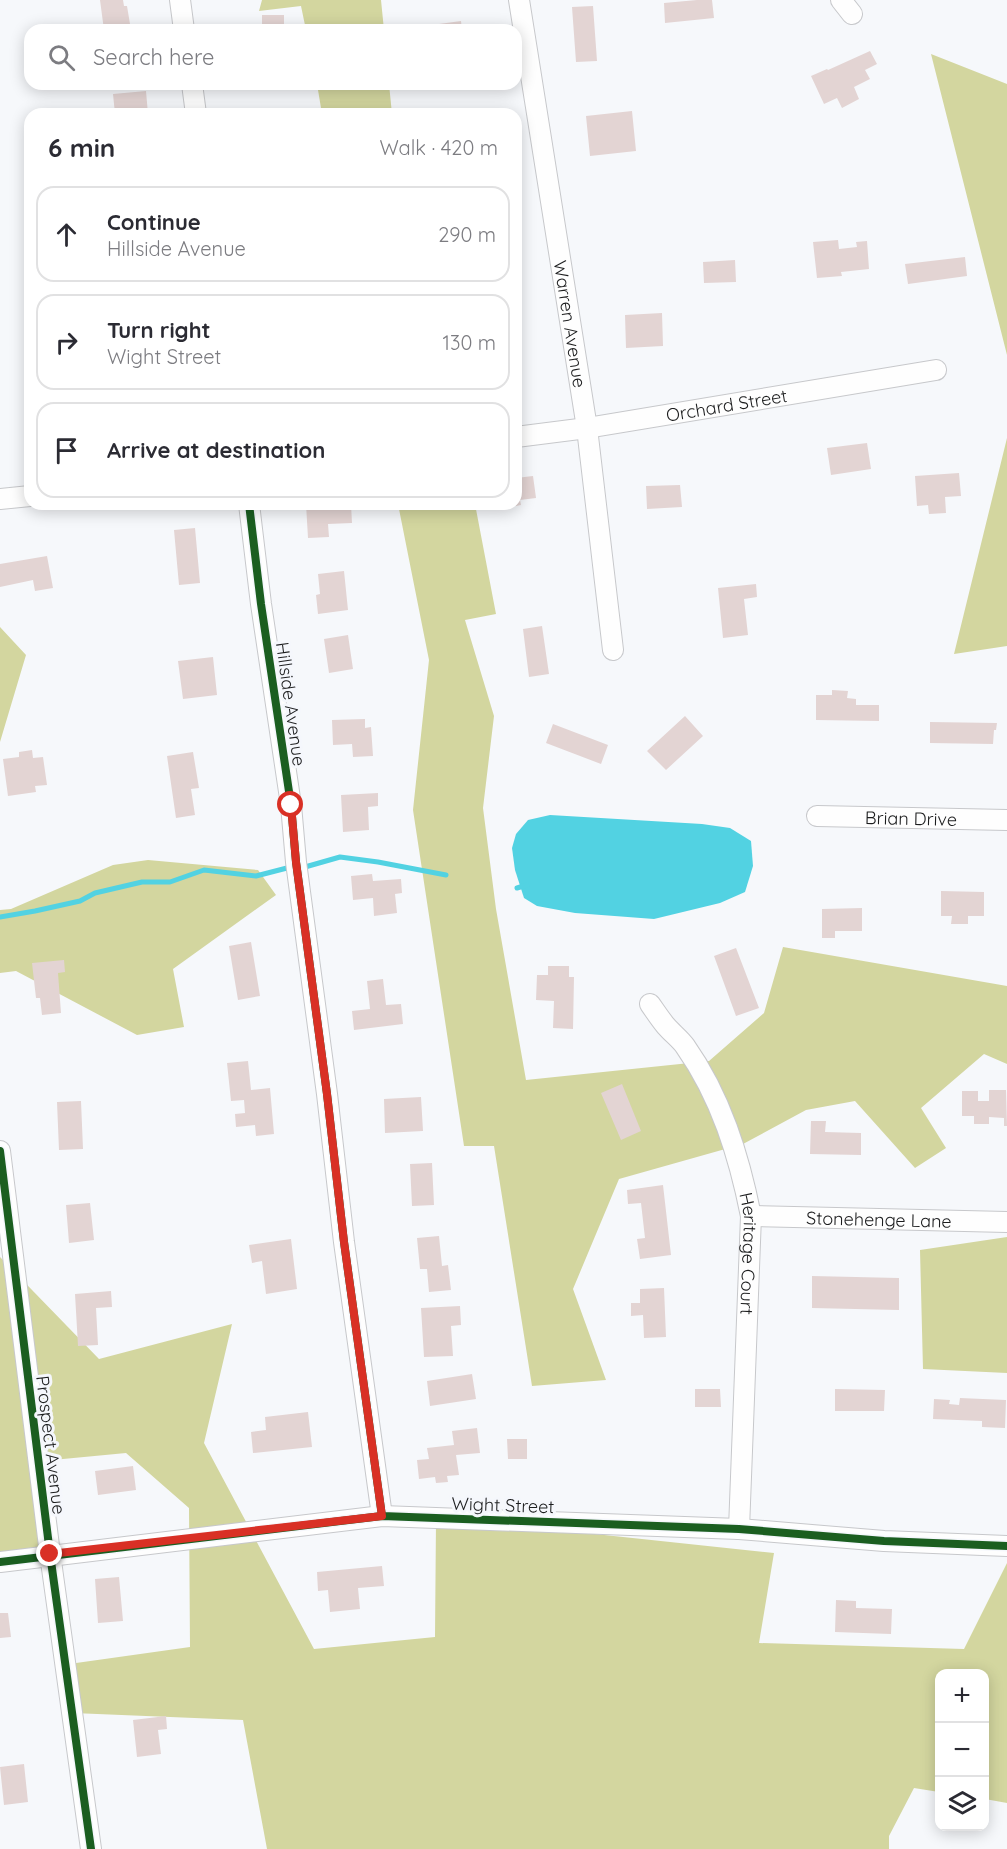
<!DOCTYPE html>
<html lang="en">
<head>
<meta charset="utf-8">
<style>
	:root { --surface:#fff; --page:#f7f7f7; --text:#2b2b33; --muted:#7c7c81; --line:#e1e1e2 }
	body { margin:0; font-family:Quicksand,sans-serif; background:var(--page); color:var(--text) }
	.controls { position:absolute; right:18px; bottom:18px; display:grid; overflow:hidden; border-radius:12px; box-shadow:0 3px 15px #0003 }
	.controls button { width:54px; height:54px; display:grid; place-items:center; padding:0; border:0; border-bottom:2px solid var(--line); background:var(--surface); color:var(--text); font:30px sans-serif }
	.stop { position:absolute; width:18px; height:18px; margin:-14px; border:4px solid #d93025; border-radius:50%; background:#fff }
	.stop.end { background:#d93025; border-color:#fff; box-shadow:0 2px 6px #0008 }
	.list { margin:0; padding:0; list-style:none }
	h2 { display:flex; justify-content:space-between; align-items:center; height:78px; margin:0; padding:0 24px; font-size:26px }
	h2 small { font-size:20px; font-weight:400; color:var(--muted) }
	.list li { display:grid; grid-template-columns:39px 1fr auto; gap:18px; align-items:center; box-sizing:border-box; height:96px; margin:0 12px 12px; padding:0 12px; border:2px solid var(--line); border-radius:18px }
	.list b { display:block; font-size:22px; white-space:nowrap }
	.list p { margin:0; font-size:20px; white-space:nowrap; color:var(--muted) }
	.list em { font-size:20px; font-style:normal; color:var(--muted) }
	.icon { flex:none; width:33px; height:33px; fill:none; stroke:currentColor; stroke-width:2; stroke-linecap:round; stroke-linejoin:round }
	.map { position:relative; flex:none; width:1007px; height:1849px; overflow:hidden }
	.search { position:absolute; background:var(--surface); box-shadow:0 3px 15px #0003; left:24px; top:24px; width:498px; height:66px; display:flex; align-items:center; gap:15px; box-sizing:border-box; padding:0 21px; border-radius:18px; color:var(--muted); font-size:22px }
	.panel { position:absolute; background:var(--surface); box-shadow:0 3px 15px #0003; left:24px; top:108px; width:498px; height:402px; border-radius:18px }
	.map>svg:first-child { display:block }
	.forest { fill:#d3d69f }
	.water { fill:#52d2e2 }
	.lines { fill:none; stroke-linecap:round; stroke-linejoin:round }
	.stream { stroke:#52d2e2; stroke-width:5 }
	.building { fill:#e3d4d3 }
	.minor-casing { stroke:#c7c8cb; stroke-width:22 }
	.minor { stroke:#fefefe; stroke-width:20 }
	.cycleway-casing { stroke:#f5f7fc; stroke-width:11 }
	.cycleway { stroke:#1b5e20; stroke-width:8 }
	.route { stroke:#d93025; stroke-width:8 }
	.labels { text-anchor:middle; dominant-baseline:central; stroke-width:6; stroke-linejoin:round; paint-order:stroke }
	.street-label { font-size:18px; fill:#1c1d1e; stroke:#f5f7fc }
</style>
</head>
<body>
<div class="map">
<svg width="1007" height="1849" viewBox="0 0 1007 1849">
	<rect width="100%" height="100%" fill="#f6f8fb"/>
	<path class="forest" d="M262,0H381L384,30H306L301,6L259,11Z
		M931,54L1007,84V355Z
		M317,84H389L392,114H322Z
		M1007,438V646L954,654Z
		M398,504H475L496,614L465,620L494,716L483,808L496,909L526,1080L709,1061L764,1013L783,947L1007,986V1064L984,1054L921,1108L946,1148L915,1168L855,1101L806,1110L743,1144L619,1179L573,1289L606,1380L532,1386L494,1146H464L413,810L429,660Z
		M0,627L26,655L0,742Z
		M148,860L258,870L276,895L173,969L184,1027L137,1035L16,971L0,973V910L11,909L113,865Z
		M1007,1237V1373L923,1369L920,1250Z
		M0,1257L99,1359L232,1324L204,1443L314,1649L435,1637L436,1521L463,1520L774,1553L759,1643L964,1649L1007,1563V1803L985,1799L984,1674H940L939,1792L914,1788L889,1836V1849H267L243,1720L73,1713L69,1664L190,1647L189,1508L126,1453L42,1461L56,1559L0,1566Z"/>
	<path class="water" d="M550,815L702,824L730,828L751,841L753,866L745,892L720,903L654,919L575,913L537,906L524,898L515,870L512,848L516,834L528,820Z"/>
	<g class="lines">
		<path class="stream" d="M305,867L340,857L378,862L446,875
			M517,888L527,885
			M0,917L35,911L80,901L95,893L142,882H170L204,870L256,876L287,868"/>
	</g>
	<path class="building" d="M100,0H123L124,6H127L131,30H104Z
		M697,0H712L714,18L665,23L664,3Z
		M593,6L597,61L576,62L572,7Z
		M262,15H284V30H262Z
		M461,21L462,30H440L439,24Z
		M870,51L877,64L865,70L870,79L854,87L859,99L842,108L837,98L824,104L811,76L827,69L828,70Z
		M146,91L148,114H115L113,94Z
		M632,111L636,151L590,156L586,116Z
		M838,240L839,249L857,247L856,242L867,241L869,269L841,272L842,276L817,278L813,242Z
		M965,257L967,276L908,284L905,264Z
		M735,260L736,282L704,283L703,262Z
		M662,313L663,346L626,348L625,315Z
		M867,443L871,469L831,475L827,448Z
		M959,473L961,496L945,497L946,513L929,514L928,505L917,506L915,476Z
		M533,476L536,498L520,500L521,505L516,506V478Z
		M680,485L682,507L647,509L646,486Z
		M306,504H351L352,523L328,524L329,537L308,538Z
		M195,528L200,583L179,585L174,530Z
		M47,556L53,588L35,591L33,580L0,587V564Z
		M344,571L348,610L318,614L316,595L320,594L318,574Z
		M756,584L757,597L744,599L748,635L723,638L718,588Z
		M542,626L549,674L529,677L523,629Z
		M348,635L353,669L329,673L324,639Z
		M213,657L217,695L183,699L178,661Z
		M832,690L848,691L847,698L856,699V705H879V721L816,720V695H832Z
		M685,716L703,736L666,770L647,751Z
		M365,719V728L371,727L373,756L353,757L352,744L333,745L332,720Z
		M930,722L997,723L996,730H994L993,744L930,743Z
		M553,724L608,745L601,764L546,743Z
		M32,750L33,758L43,757L47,785L35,786L36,792L8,796L3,759L19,757V752Z
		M193,752L199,788L191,789L195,815L176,818L167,756Z
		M378,793V806L368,807L369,830L343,832L341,795Z
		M372,874L373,881L401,879L402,893L395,894L397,913L374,916L373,898L353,900L351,876Z
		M941,891L984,892V916H968V924H951L952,916H941Z
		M862,908V931H835V938H822V909Z
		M251,942L260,996L238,1000L229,946Z
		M736,948L759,1008L736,1016L714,956Z
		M64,960L65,972L58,973L61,1013L42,1015L40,998H36L32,963Z
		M548,966H569V977H574L573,1029L553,1028L554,1001L536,1000L537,975H548Z
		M383,979L386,1005L401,1004L403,1024L354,1030L352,1011L370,1009L367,981Z
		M248,1061L251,1090L270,1088L274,1134L256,1136L255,1125L236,1127L235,1114L245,1113L244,1100L231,1101L227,1063Z
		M622,1084L641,1131L621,1140L601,1093Z
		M989,1090H1006L1007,1126H1004V1118L989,1117V1124H974V1116H962V1091H978V1101H989Z
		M421,1097L423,1131L385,1133L384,1099Z
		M81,1101L83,1149L59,1150L57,1102Z
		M811,1121H826L825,1132L861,1133V1155L810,1154Z
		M432,1163L434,1205L412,1206L410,1164Z
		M663,1185L671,1255L640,1259L637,1239L645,1238L641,1203L628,1204L627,1190Z
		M90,1203L94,1240L69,1243L66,1205Z
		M439,1236L442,1266L448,1265L451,1290L429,1292L427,1269H420L417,1238Z
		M291,1239L297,1289L266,1294L262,1261L252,1263L249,1245Z
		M812,1276L899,1278V1310L812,1308Z
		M664,1288L666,1337L644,1338L643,1315L631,1316V1303H640V1289Z
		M111,1291L112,1307L96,1308L98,1345L78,1346L75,1294Z
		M460,1306L461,1325L451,1326L453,1356L424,1357L421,1308Z
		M472,1374L476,1399L430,1406L427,1381Z
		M695,1389H720L721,1407H695Z
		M835,1389L885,1390L884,1411H835Z
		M960,1398L1006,1400L1005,1428L982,1427V1421L933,1419L934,1399L950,1400L949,1404L959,1405Z
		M308,1412L312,1447L253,1453L251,1432L266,1430L265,1417Z
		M477,1428L480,1453L456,1455L459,1475L447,1476L448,1482L436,1483L435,1477L419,1479L417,1460L429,1459L427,1448L454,1445L452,1431Z
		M507,1439H527V1459H508Z
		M133,1466L136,1490L98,1495L95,1471Z
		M382,1566L384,1586L358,1588L360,1609L330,1612L328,1590L318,1591L317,1572Z
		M119,1577L123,1621L98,1623L95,1579Z
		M836,1600L856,1601V1608L892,1609L891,1634L835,1632Z
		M0,1613H8L11,1637L0,1638Z
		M166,1716L167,1729L158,1730L161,1754L137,1757L133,1720Z
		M24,1764L28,1802L4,1805L0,1767Z"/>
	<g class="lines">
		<g class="minor-casing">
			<g id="minor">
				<path d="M180,0L184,30"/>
				<path id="s1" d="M519,0L587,428L613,650"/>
				<path d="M841,0L852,14"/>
				<path d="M192,84L196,114"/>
				<path id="s2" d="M516,437L587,428L936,370"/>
				<path d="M0,499L30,496"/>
				<path d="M249,504L261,604L291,805L296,862L327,1094L344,1242L382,1516"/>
				<path id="s3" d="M817,816L1007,820"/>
				<path id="s4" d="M650,1004C655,1011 660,1019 666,1026C672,1033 680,1039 685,1046C721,1097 739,1156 751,1216L739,1529"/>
				<path d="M0,1151L50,1554L91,1849"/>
				<path id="s5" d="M751,1216L1007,1222"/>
				<path d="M0,1562L382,1516L739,1529L884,1541L1007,1546"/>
			</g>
		</g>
		<use href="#minor" class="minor"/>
		<g class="cycleway-casing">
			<path id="cycleway" d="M249,504L261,604L291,805L296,862L327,1094L344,1242L382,1516
				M0,1151L50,1554L91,1849
				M0,1562L382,1516L739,1529L884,1541L1007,1546"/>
		</g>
		<use href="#cycleway" class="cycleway"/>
	</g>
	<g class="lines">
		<path class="route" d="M50,1554L382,1516L344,1242L327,1094L296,862L291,805"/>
	</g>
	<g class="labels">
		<g class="street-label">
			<text stroke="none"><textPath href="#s1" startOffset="328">Warren Avenue</textPath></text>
			<text stroke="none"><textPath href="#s2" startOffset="213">Orchard Street</textPath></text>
			<text transform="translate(291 704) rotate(82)">Hillside Avenue</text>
			<text stroke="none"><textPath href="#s3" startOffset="94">Brian Drive</textPath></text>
			<text stroke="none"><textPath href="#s5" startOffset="128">Stonehenge Lane</textPath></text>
			<text stroke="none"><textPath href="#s4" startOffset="276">Heritage Court</textPath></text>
			<text transform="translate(51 1445) rotate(83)">Prospect Avenue</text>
			<text transform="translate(503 1505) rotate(2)">Wight Street</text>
		</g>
	</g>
</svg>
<div class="controls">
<button>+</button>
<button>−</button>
<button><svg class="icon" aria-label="layers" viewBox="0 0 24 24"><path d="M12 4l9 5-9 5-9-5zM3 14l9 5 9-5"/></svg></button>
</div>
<div class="stop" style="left:291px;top:805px"></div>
<div class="stop end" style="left:50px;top:1554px"></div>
<div class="search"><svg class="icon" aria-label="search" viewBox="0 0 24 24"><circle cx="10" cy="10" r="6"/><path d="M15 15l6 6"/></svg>Search here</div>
<section class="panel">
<h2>6 min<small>Walk · 420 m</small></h2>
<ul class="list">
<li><svg class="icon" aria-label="ahead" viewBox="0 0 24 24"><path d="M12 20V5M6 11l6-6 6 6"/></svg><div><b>Continue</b><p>Hillside Avenue</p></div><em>290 m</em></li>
<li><svg class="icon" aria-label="right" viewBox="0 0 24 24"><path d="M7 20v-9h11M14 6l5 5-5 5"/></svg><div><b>Turn right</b><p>Wight Street</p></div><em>130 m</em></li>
<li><svg class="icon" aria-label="arrive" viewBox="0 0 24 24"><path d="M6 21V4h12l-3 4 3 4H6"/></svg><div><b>Arrive at destination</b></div></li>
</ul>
</section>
</div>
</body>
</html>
